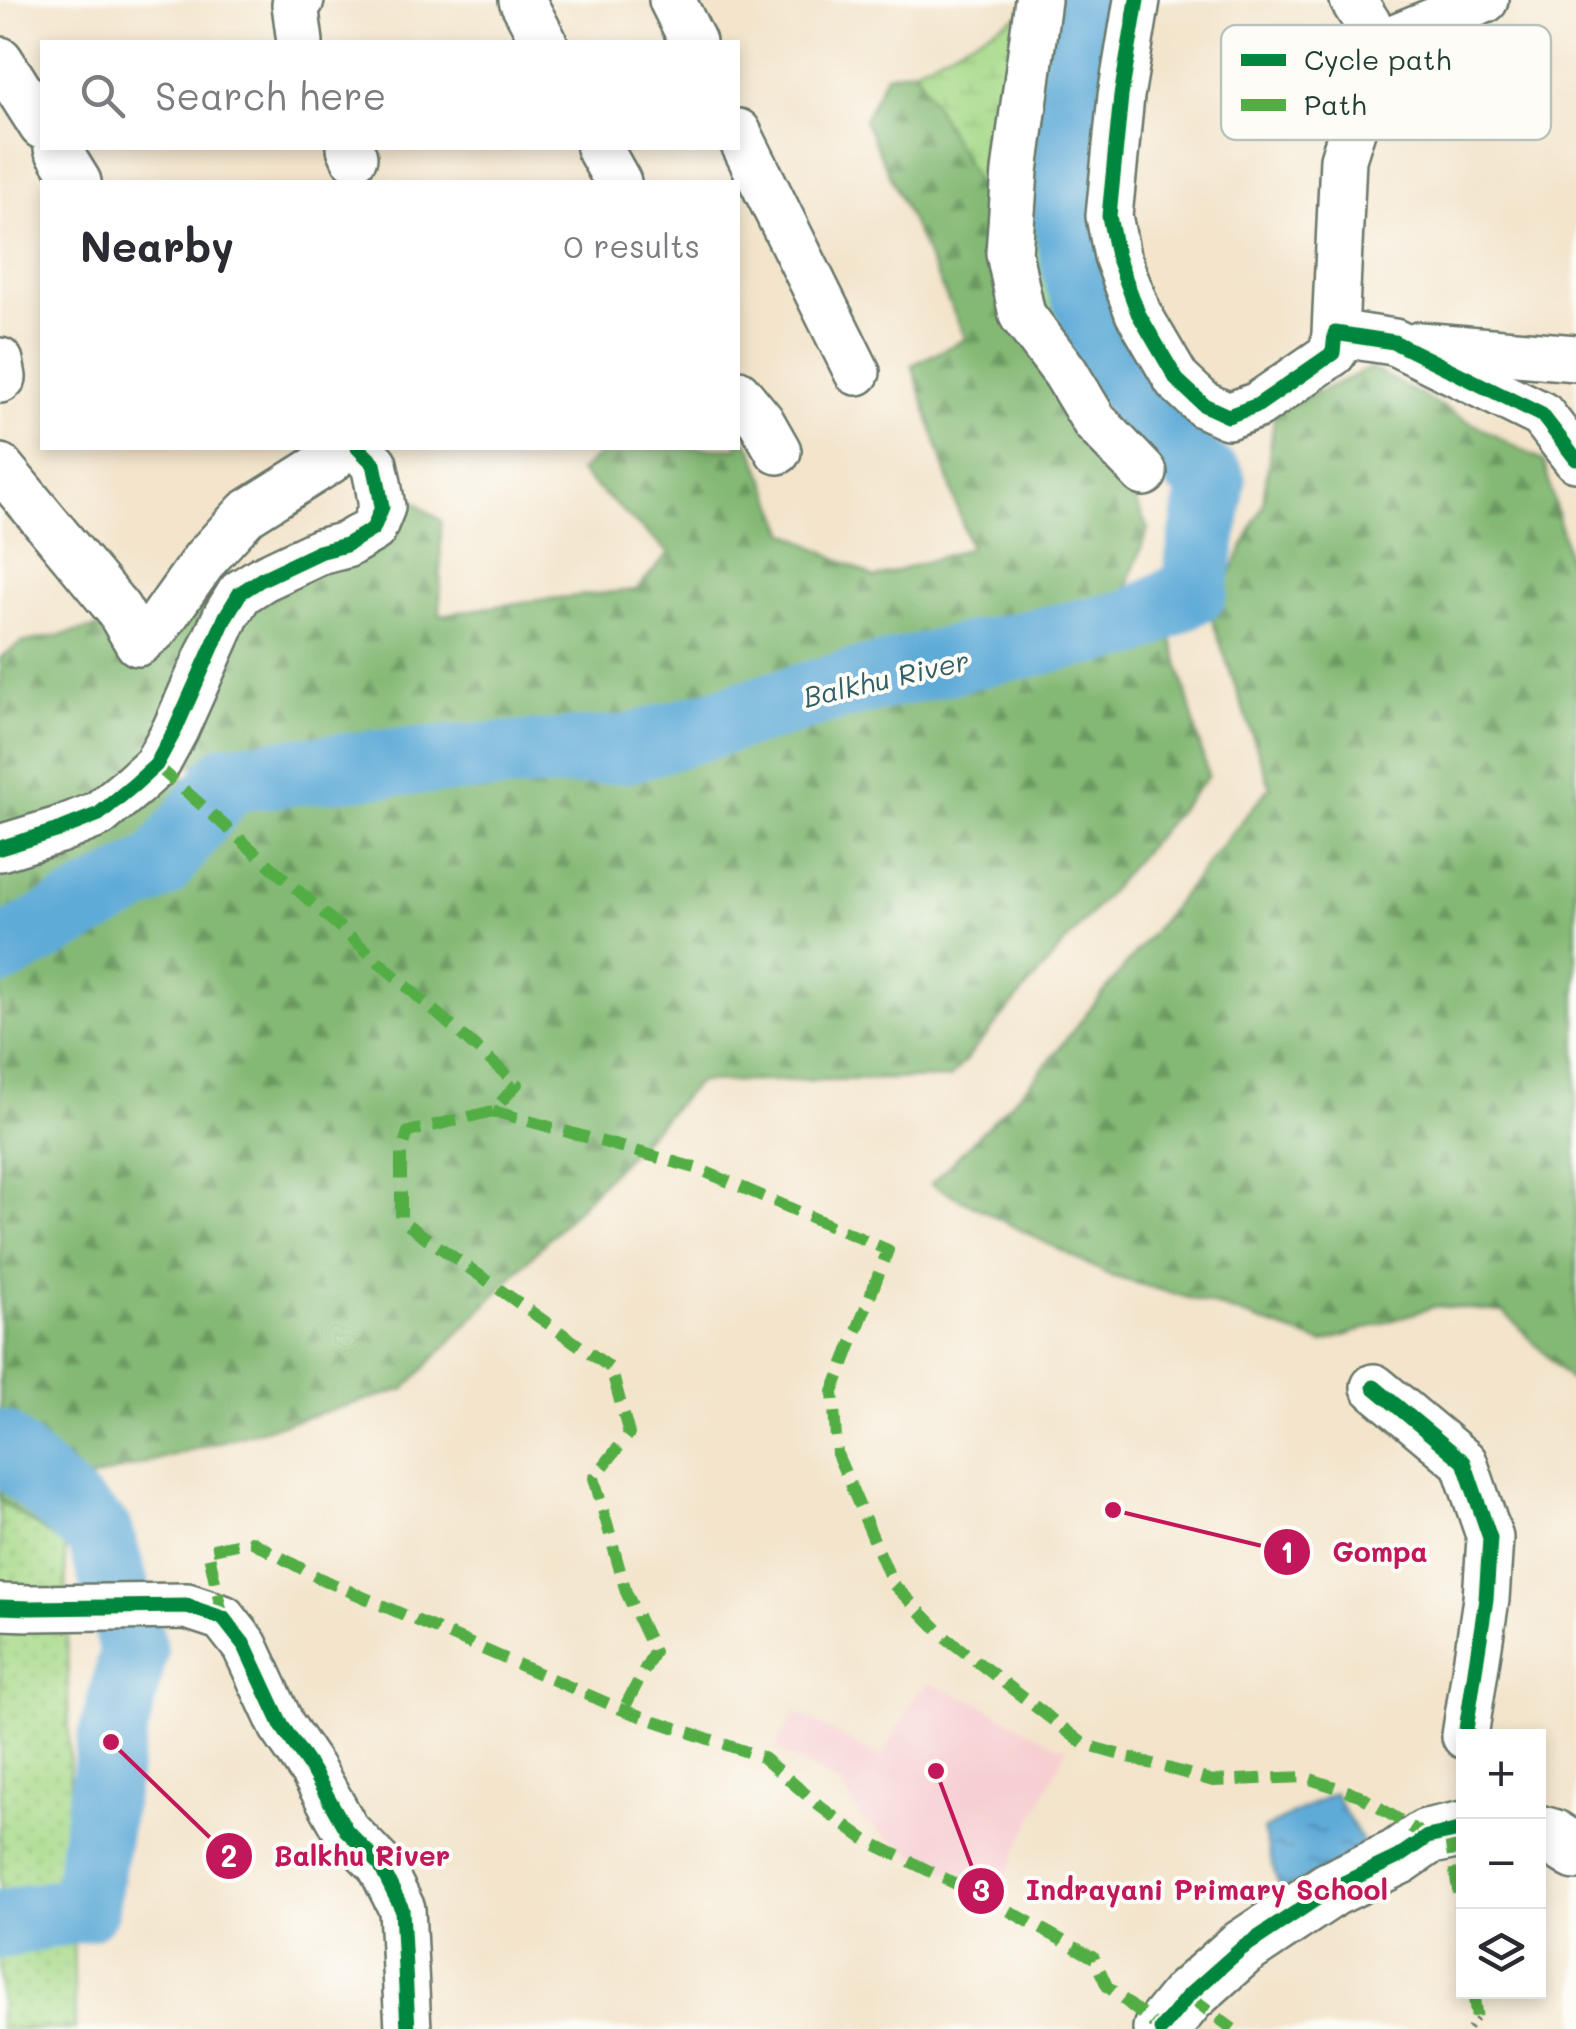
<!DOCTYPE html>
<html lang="en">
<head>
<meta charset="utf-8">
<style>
	:root { --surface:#fff; --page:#f2f2f3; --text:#2b2b33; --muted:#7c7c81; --line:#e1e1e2 }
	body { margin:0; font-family:Mali,sans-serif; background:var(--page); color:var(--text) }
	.controls { position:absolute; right:30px; bottom:30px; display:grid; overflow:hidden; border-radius:0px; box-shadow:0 5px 15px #0003 }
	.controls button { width:90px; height:90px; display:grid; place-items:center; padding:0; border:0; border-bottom:2px solid var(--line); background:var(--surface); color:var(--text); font:50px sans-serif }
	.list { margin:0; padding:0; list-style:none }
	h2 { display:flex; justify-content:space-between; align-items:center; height:130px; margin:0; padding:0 40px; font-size:42px }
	h2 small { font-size:32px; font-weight:400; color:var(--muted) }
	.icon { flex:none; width:55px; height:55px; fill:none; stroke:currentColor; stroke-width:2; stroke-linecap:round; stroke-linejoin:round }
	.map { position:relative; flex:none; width:1576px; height:2029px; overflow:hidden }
	.search { position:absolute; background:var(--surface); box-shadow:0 5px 15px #0003; left:40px; top:40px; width:700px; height:110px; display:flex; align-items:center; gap:25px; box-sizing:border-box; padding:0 35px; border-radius:0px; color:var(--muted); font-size:38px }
	.panel { position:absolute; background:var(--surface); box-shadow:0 5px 15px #0003; left:40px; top:180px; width:700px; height:270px; border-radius:0px }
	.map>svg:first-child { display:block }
	.built { fill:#f7cfd2 }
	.grass { fill:url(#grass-dots); stroke:#628b5e; stroke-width:2.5 }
	.forest { fill:url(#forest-firs); stroke:#527b54; stroke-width:2.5 }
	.wetland { fill:url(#wetland-marsh); stroke:#628b5e; stroke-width:2.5 }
	.water { fill:url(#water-ripples); stroke:#3f7486; stroke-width:2.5 }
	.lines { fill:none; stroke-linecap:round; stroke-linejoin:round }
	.river { stroke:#5fabd8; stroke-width:68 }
	.street-casing { stroke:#697769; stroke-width:50 }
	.secondary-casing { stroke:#697769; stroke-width:60 }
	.path { stroke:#697769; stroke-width:6; stroke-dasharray:2.5 8; stroke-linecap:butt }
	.street { stroke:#fff; stroke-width:45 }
	.secondary { stroke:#fff; stroke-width:55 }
	.quiet { stroke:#52ad45; stroke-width:12; stroke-dasharray:25 12; stroke-linecap:butt }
	.cycleway-casing { stroke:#fdfcf7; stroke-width:21 }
	.cycleway { stroke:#00873e; stroke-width:15 }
	.labels { text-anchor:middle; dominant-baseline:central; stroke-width:8; stroke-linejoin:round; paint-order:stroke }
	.water-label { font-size:28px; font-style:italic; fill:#325e65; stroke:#fdfcf7 }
	.key { fill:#fdfcf7; stroke:#bac3bc; stroke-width:2.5 }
	.key-label { font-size:28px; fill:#1f3d34 }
	.leader { fill:none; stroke:#c2185b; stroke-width:4 }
	.callout-dot { fill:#c2185b; stroke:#fdfcf7; stroke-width:4 }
	.mark-label { font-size:30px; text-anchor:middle; font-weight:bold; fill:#fff }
	.callout-label { font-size:28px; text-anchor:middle; font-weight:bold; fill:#c2185b; stroke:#fdfcf7; stroke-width:8; stroke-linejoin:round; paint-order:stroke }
</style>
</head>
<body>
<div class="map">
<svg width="1576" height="2029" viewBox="0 0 1576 2029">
	<defs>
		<pattern id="grass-dots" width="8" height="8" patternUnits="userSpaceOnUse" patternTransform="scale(2.5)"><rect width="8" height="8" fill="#a6d988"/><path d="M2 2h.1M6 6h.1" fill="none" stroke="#8ebb76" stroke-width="1.8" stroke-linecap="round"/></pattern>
		<pattern id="forest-firs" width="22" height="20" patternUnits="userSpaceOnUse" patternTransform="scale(2.5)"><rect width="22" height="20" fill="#84b974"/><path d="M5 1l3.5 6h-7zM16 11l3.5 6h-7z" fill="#6b9860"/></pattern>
		<pattern id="wetland-marsh" width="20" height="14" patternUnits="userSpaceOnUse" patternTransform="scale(2.5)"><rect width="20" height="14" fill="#a6d988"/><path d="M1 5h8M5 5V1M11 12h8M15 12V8" fill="none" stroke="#8ebb76"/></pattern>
		<pattern id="water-ripples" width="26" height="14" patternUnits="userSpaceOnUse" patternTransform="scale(2.5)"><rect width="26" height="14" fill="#5fabd8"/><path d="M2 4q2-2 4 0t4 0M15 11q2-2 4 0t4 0" fill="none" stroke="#4e8cb0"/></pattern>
	</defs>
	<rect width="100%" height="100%" fill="#fdfcf7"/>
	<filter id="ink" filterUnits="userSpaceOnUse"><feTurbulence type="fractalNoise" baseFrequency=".01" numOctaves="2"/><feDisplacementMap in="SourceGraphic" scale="20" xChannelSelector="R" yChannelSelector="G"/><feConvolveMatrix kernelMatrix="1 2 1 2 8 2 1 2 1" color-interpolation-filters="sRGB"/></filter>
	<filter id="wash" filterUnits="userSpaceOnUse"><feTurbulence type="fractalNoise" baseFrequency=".0048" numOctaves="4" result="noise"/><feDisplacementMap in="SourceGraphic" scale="40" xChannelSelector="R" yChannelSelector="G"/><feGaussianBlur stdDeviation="2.25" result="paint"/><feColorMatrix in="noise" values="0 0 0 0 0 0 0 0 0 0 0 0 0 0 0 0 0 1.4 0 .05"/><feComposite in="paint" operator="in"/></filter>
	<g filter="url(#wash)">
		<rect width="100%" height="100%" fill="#f3e4cb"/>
		<path class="built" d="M929,1683L975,1701L1055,1745L1067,1748L999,1889L929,1865L861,1820L844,1787L775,1749L795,1711L877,1756L883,1755L917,1693Z"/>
		<path class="grass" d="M0,1491L65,1546L75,2029H0Z"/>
		<path class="forest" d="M915,69L1063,339L1148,529L1116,618L899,664L614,744L158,766L235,801L654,764L1172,640L1208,776L950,1078L698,1082L405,1389L61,1487L65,1546L0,1500V658L21,643L171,613L382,541L392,485L441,521L440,615L530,601L636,590L669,553L579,472L608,448H738V433L752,448L786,532L875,578L970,548L912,365L966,339L864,120L886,75Z
			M1371,368L1544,462L1576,589V1386L1504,1312L1436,1306L1322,1343L1214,1305L1111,1276L931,1184L1035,1078L1270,786L1211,616L1263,504L1275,411Z"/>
		<path class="wetland" d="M1049,0L1063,339L915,69Z"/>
		<path class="water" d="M1334,1793L1366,1849L1280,1892L1263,1830Z"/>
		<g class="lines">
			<path class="river" d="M0,952L160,866L229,778L385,763L627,749L838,687L977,654L1132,623L1194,590L1212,482L1173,449L1112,360L1078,279L1066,216L1069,126L1083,0
				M0,1444L100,1535L134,1651L111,1742L85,1907L0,1925"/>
		</g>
	</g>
	<g filter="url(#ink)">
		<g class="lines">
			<g class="street-casing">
				<path id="street" d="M522,0L544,42
					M672,0L693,42
					M1038,0L1015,171L1009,253L1022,315L1065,372L1095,422L1144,473
					M1137,0L1121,96L1109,216L1117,256L1138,313L1177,380L1204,405L1228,416L1258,405L1333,353L1335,333L1394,342L1542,415L1576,459
					M1353,0L1380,43
					M300,42L295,4L301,0
					M0,60L42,126
					M738,132L857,372
					M57,148L78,182
					M350,148L354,157
					M599,148L618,182
					M1335,333L1343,159L1380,43L1485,0
					M1419,345L1576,358
					M0,361L3,377L0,380
					M738,393L761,421L778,451
					M0,467L118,609L138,643L156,628L205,559L247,513L331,460L337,448
					M0,848L59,830L99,814L134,785L156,765L175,730L226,616L240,593L262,579L319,552L346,545L373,529L382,507L378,483L374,464L358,448
					M1374,1387L1464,1462L1490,1538L1486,1599L1465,1736
					M0,1607L30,1608L187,1606L223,1618L245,1646L282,1726L313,1771L346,1830L380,1865L402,1909L408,2029"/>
			</g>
			<g class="secondary-casing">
				<path id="secondary" d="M1538,1833L1552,1837L1576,1852
					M1161,2029L1188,1996L1241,1949L1331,1889L1398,1857L1427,1837L1464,1829"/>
			</g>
			<path class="path" d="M1469,2029L1477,2019"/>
			<use href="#street" class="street"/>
			<use href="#secondary" class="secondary"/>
			<path class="quiet" d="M156,765L517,1084L493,1111L408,1132L401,1154V1220L611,1368L629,1434L594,1478L626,1592L654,1652L623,1710
				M493,1111L699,1169L888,1250L833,1392L837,1454L893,1584L945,1637L1085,1745L1213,1781L1304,1777L1359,1795L1427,1837
				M223,1618L208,1550L251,1541L319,1578L623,1710L762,1757L822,1808L866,1840L995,1903L1094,1958L1107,1986L1160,2029
				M1449,1832L1464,1929
				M1473,1992L1477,2019
				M1188,1996L1233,2029"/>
			<g class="cycleway-casing">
				<path id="cycleway" d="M1137,0L1121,96L1109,216L1117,256L1138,313L1177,380L1204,405L1228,416L1258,405L1333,353L1335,333L1394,342L1542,415L1576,459
					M0,848L59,830L99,814L134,785L156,765L175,730L226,616L240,593L262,579L319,552L346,545L373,529L382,507L378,483L374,464L358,448
					M1374,1387L1464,1462L1490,1538L1486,1599L1465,1736
					M0,1607L30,1608L187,1606L223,1618L245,1646L282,1726L313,1771L346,1830L380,1865L402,1909L408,2029
					M1161,2029L1188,1996L1241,1949L1331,1889L1398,1857L1427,1837L1464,1829"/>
			</g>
			<use href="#cycleway" class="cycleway"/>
		</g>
	</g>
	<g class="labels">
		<g class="water-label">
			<text transform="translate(886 678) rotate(-13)">Balkhu River</text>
		</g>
	</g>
	<rect x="1221" y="25" width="330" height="115" rx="15" class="key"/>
	<rect x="1241" y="54" width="45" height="12" fill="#00873e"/>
	<rect x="1241" y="99" width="45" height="12" fill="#52ad45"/>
	<g class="key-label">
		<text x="1304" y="70">Cycle path</text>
		<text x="1304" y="115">Path</text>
	</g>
	<path class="leader" d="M1113 1510L1287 1552M111 1742L229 1856M936 1771L981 1891"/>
	<g class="callout-dot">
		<circle cx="1113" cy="1510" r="10"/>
		<circle cx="111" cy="1742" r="10"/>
		<circle cx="936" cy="1771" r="10"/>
		<circle cx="1287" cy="1552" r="25"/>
		<circle cx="229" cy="1856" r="25"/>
		<circle cx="981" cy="1891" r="25"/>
	</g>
	<g class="mark-label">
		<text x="1287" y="1563">1</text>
		<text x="229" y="1867">2</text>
		<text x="981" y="1901">3</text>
	</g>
	<g class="callout-label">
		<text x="1380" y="1562">Gompa</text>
		<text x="362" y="1866">Balkhu River</text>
		<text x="1207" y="1900">Indrayani Primary School</text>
	</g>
</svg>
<div class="controls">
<button>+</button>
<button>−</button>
<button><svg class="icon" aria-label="layers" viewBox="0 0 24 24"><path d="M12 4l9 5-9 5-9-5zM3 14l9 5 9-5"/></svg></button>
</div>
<div class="search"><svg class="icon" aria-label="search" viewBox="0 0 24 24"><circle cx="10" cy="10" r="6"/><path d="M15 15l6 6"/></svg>Search here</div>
<section class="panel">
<h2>Nearby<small>0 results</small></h2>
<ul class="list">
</ul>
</section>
</div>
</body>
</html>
